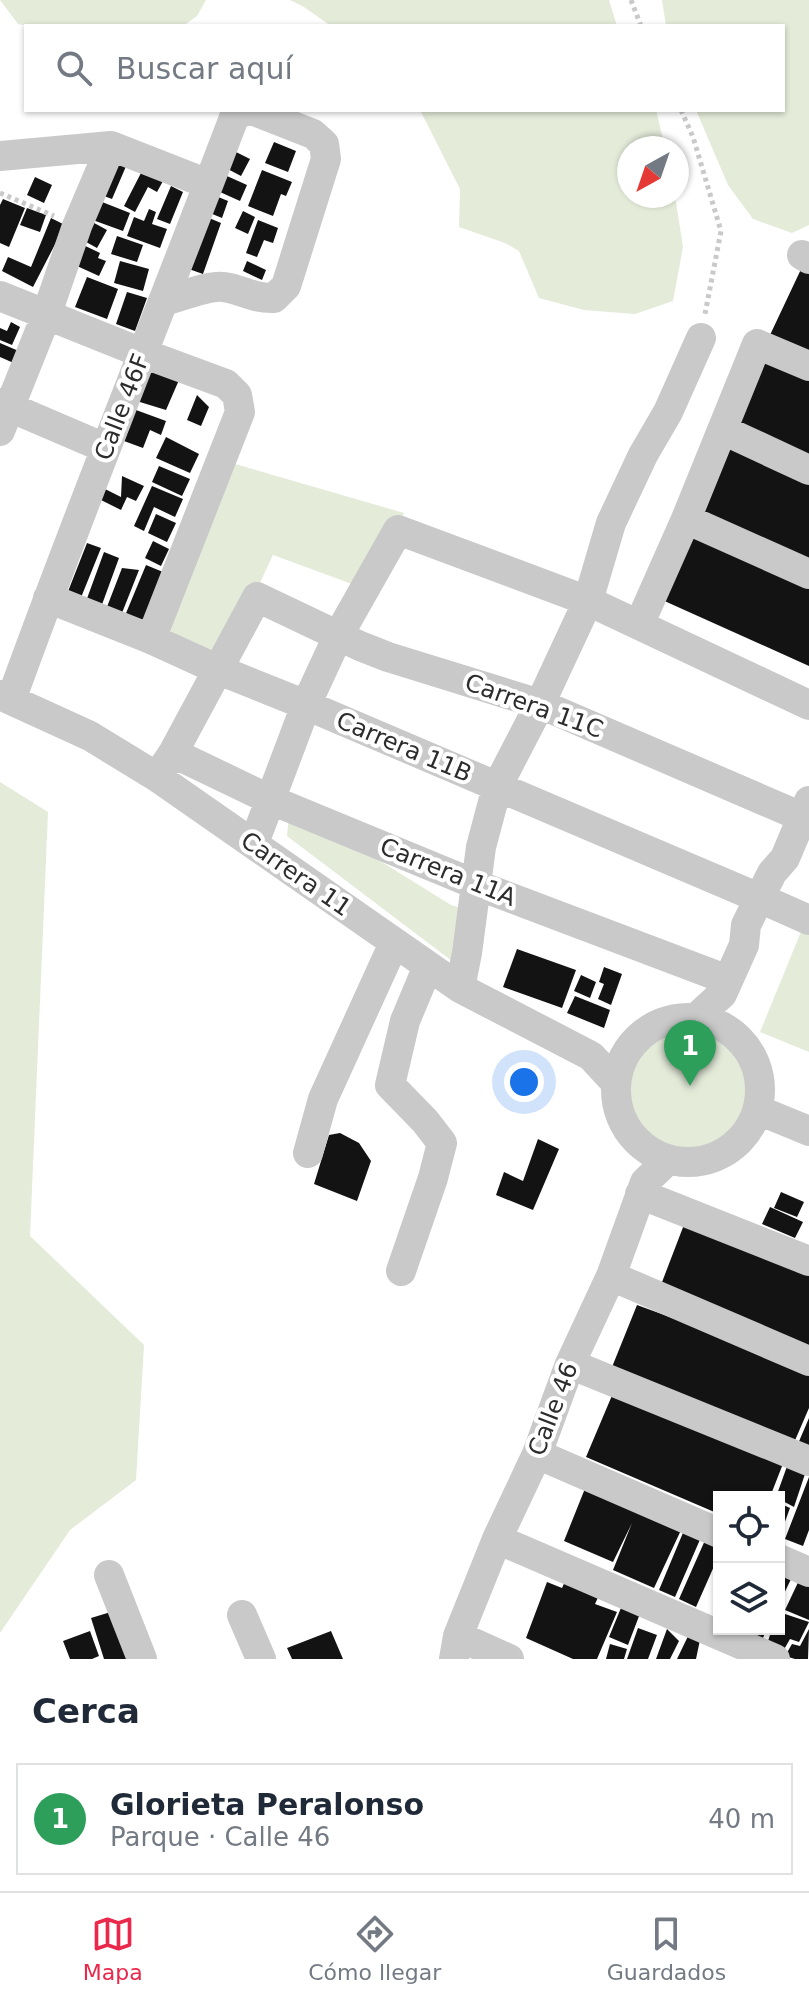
<!DOCTYPE html>
<html lang="es">
<head>
<meta charset="utf-8">
<style>
	:root { --surface:#fff; --page:#f2f2f3; --text:#1f2937; --muted:#747a83; --line:#e0e1e3; --accent:#ea284c }
	body { margin:0; font-family:"DejaVu Sans",sans-serif; background:var(--page); color:var(--text) }
	.controls { position:absolute; right:24px; bottom:24px; display:grid; overflow:hidden; border-radius:0px; box-shadow:0 2px 6px #0004 }
	.controls button { width:72px; height:72px; display:grid; place-items:center; padding:0; border:0; border-bottom:2px solid var(--line); background:var(--surface); color:var(--text); font:40px sans-serif }
	.compass { position:absolute; left:617px; top:136px; width:72px; height:72px; border-radius:50%; background:var(--surface); box-shadow:0 2px 6px #0004; rotate:220deg }
	.you { position:absolute; left:524px; top:1082px; width:28px; height:28px; margin:-20px; border:6px solid #fff; border-radius:50%; background:#1a73e8; box-shadow:0 0 0 12px #1a73e833 }
	.badge { display:grid; place-items:center; width:52px; height:52px; border-radius:50%; background:var(--accent); color:#fff; font-size:26px; font-weight:700 }
	.pin { position:absolute; translate:-50% -66px; filter:drop-shadow(0 2px 4px #0008) }
	.pin::after { content:''; position:absolute; top:42px; width:28px; height:24px; background:inherit; clip-path:polygon(0 0,100% 0,50% 100%) }
	.list { margin:0; padding:0; list-style:none }
	h2 { display:flex; justify-content:space-between; align-items:center; height:104px; margin:0; padding:0 32px; font-size:34px }
	h2 small { font-size:26px; font-weight:400; color:var(--muted) }
	.list li { display:grid; grid-template-columns:52px 1fr auto; gap:24px; align-items:center; box-sizing:border-box; height:112px; margin:0 16px 16px; padding:0 16px; border:2px solid var(--line); border-radius:0px }
	.list b { display:block; font-size:30px; white-space:nowrap }
	.list p { margin:0; font-size:26px; white-space:nowrap; color:var(--muted) }
	.list em { font-size:26px; font-style:normal; color:var(--muted) }
	.icon { flex:none; width:44px; height:44px; fill:none; stroke:currentColor; stroke-width:2; stroke-linecap:round; stroke-linejoin:round }
	.map { position:relative; flex:none; width:809px; height:1659px; overflow:hidden }
	.search { position:absolute; background:var(--surface); box-shadow:0 2px 6px #0004; left:24px; right:24px; top:24px; height:88px; display:flex; align-items:center; gap:20px; box-sizing:border-box; padding:0 28px; border-radius:0px; color:var(--muted); font-size:30px }
	.sheet { height:232px; background:var(--surface) }
	nav { display:flex; justify-content:space-around; align-items:center; box-sizing:border-box; height:112px; border-top:2px solid var(--line); background:var(--surface); font-size:22px; color:var(--muted) }
	nav a { display:grid; justify-items:center; gap:4px }
	nav .on { color:var(--accent) }
	.map>svg:first-child { display:block }
	.green { fill:#e4ebd9 }
	.building { fill:#131313 }
	.lines { fill:none; stroke-linecap:round; stroke-linejoin:round }
	.path { stroke:#c9c9c9; stroke-width:5; stroke-dasharray:4 4; stroke-linecap:butt }
	.minor { stroke:#c9c9c9; stroke-width:30 }
	.labels { text-anchor:middle; dominant-baseline:central; stroke-width:8; stroke-linejoin:round; paint-order:stroke }
	.street-label { font-size:24px; fill:#2c2c2c; stroke:#fff }
</style>
</head>
<body>
<div class="map">
<svg width="809" height="1659" viewBox="0 0 809 1659">
	<rect width="100%" height="100%" fill="#fff"/>
	<path class="green" d="M0,0H206L197,16L183,26H29L18,24Z
		M290,0H609L617,26H331L304,7Z
		M662,0H809V225L792,233L753,219L728,185L696,110H783V26H666Z
		M420,110H656L665,148H629V196H675L683,247L673,301L635,314L584,310L539,298L519,251L505,243L459,227L460,189Z
		M228,462L404,513L371,591L273,555L231,644L209,658L159,631Z
		M0,782L48,812L30,1236L144,1345L136,1480L70,1530L0,1633Z
		M290,805L451,905L471,911L452,961L287,836Z
		M805,922L809,924V1052L760,1032Z
		M625 1091a65 65 0 1 1 130 0a65 65 0 1 1-130 0Z"/>
	<path class="building" d="M274,142L296,151L288,172L265,163Z
		M230,149L250,159L241,176L222,166Z
		M111,157L127,164L112,199L96,193Z
		M262,170L292,182L286,196L281,194L273,216L248,206Z
		M142,171L163,181L157,192L148,187L135,212L124,206Z
		M218,172L247,185L240,201L211,188Z
		M35,177L52,185L44,203L27,195Z
		M171,186L183,192L170,224L157,219Z
		M211,194L228,201L222,218L205,211Z
		M3,199L25,208L9,247L0,243V205Z
		M97,200L130,213L123,231L90,219Z
		M27,208L46,215L40,232L20,225Z
		M149,209L156,212L152,224L167,229L160,248L127,236L134,217L144,221Z
		M243,211L255,217L248,234L235,228Z
		M202,215L221,223L203,274L183,267Z
		M51,218L65,225L33,287L2,271L8,257L31,267Z
		M85,218L107,230L97,248L75,236Z
		M258,220L278,228L273,243L264,240L257,257L246,253Z
		M117,236L143,245L137,262L111,254Z
		M75,241L100,253L98,258L106,261L99,276L66,261Z
		M120,261L149,269L143,291L114,283Z
		M247,261L266,270L262,280L243,271Z
		M803,265L809,267V354L770,335Z
		M87,277L118,289L107,319L75,307Z
		M127,292L147,298L135,331L116,324Z
		M11,322L20,327L12,345L0,340V328L7,331Z
		M0,343L21,352L16,364L0,357Z
		M761,354L809,374V458L731,425Z
		M157,367L179,380L166,410L130,399L137,381Z
		M197,395L209,407L201,426L187,420Z
		M136,410L166,421L161,435L150,430L143,448L124,441Z
		M166,437L199,454L190,473L156,458Z
		M727,442L809,480V562L695,511Z
		M159,466L190,479L182,496L152,482Z
		M122,476L144,486L136,501L127,497L121,510L99,499L105,489L121,497Z
		M152,486L183,499L175,517L154,507L144,531L134,526Z
		M156,514L176,523L167,542L148,533Z
		M689,531L809,579V666L660,599Z
		M153,541L169,549L161,566L145,558Z
		M87,543L101,548L80,600L67,594Z
		M104,552L119,558L100,610L85,604Z
		M146,565L163,572L142,625L124,618Z
		M122,568L139,570L120,618L105,612Z
		M517,949L576,970L562,1008L503,987Z
		M604,967L622,974L611,1005L598,999L604,984L599,982Z
		M581,975L596,982L590,998L574,991Z
		M575,996L610,1010L604,1028L567,1013Z
		M340,1133L359,1143L371,1161L357,1201L314,1184L329,1135Z
		M538,1139L559,1149L533,1210L496,1195L504,1172L523,1181Z
		M781,1192L804,1202L797,1217L774,1208Z
		M770,1207L803,1222L795,1238L762,1224Z
		M685,1222L809,1263V1348L659,1290Z
		M637,1305L809,1368V1408L793,1445L610,1372Z
		M616,1386L786,1456L770,1497H719V1514L586,1457Z
		M809,1418V1452L797,1446Z
		M790,1458L807,1468L794,1507L779,1499V1497H776Z
		M809,1477V1530L803,1546L785,1539Z
		M586,1486L682,1528L654,1588L613,1570L632,1523L613,1562L564,1541Z
		M779,1503L790,1508L779,1538Z
		M685,1528L702,1535L675,1597L659,1590Z
		M706,1538L719,1543V1555L696,1607L679,1599Z
		M779,1569L793,1575L779,1604Z
		M802,1574L809,1578V1620L785,1610Z
		M567,1577L601,1591L595,1604L617,1612L597,1659H573L526,1638L547,1582L562,1588Z
		M623,1603L641,1611L628,1645L609,1637Z
		M114,1611L130,1659H104L91,1618Z
		M779,1612L809,1622L799,1642L790,1639L782,1653L766,1647L772,1629H779Z
		M638,1628L657,1635L648,1659H627Z
		M667,1629L679,1641L670,1659H656Z
		M737,1629H767L762,1640Z
		M809,1629L808,1659H795L785,1656L792,1644L800,1646Z
		M691,1630L701,1635L696,1659H677Z
		M90,1631L99,1656L92,1659H70L63,1641Z
		M331,1631L343,1659H292L287,1648Z
		M610,1644L627,1649L624,1659H606Z"/>
	<g class="lines">
		<path class="path" d="M631,0L641,26
			M681,110L693,137L721,231L705,314
			M0,193L54,216"/>
		<path class="minor" d="M0,156L111,146L208,184
			M802,255L809,259
			M0,296L142,353L226,384L237,395L240,412L151,639
			M164,301C179,297 210,285 223,287C242,289 253,299 274,298L286,286L326,159L324,144L313,134L252,110
			M0,403L105,448
			M723,430L809,470
			M0,431L46,316L77,226L111,146
			M686,519L809,574
			M48,598L151,639L219,670L306,705L759,898
			M639,625L686,519L757,344L809,366
			M0,695L90,736L157,777L460,988L591,1056L616,1083
			M11,700C82,503 161,310 235,115L248,110
			M173,753L271,800L477,885L728,980
			M157,777L173,753L257,597L360,646L388,657L540,704L809,820
			M254,843L306,705L338,636L398,530L588,601L809,705
			M773,904L809,920
			M460,988L467,953L481,847L497,787L540,704L588,601L611,523L643,455L668,412L701,338
			M616 1090a72 72 0 1 1 144 0a72 72 0 1 1-144 0Z
			M696,1018L722,994L744,945L746,925L772,873L785,858L809,801
			M758,1110L809,1131
			M308,1153L323,1099L394,943
			M640,1194L809,1261
			M401,1271L433,1178L442,1143L425,1121L390,1085L405,1021L428,966
			M611,1276L809,1361
			M570,1364L809,1461
			M537,1454L719,1533
			M497,1539L775,1659
			M779,1559L809,1572
			M109,1575L142,1659
			M242,1615L261,1659
			M458,1636L509,1659
			M454,1659L458,1636L497,1539L537,1454L570,1364L611,1276L645,1182L668,1160"/>
	</g>
	<g class="labels">
		<g class="street-label">
			<text transform="translate(122 407) rotate(-69)">Calle 46F</text>
			<text transform="translate(534 706) rotate(20)">Carrera 11C</text>
			<text transform="translate(404 747) rotate(23)">Carrera 11B</text>
			<text transform="translate(448 872) rotate(22)">Carrera 11A</text>
			<text transform="translate(296 874) rotate(35)">Carrera 11</text>
			<text transform="translate(553 1409) rotate(-69)">Calle 46</text>
		</g>
	</g>
</svg>
<div class="controls">
<button><svg class="icon" aria-label="locate" viewBox="0 0 24 24"><circle cx="12" cy="12" r="6"/><path d="M12 2v4M12 18v4M2 12h4M18 12h4"/></svg></button>
<button><svg class="icon" aria-label="layers" viewBox="0 0 24 24"><path d="M12 4l9 5-9 5-9-5zM3 14l9 5 9-5"/></svg></button>
</div>
<svg class="compass" viewBox="-18 -18 36 36"><path d="M0-13l5 13h-10z" fill="#e53935"/><path d="M0 13l5-13h-10z" fill="#747a83"/></svg>
<div class="you"></div>
<div class="pin badge" style="left:690px;top:1086px;background:#2e9e5b">1</div>
<div class="search"><svg class="icon" aria-label="search" viewBox="0 0 24 24"><circle cx="10" cy="10" r="6"/><path d="M15 15l6 6"/></svg>Buscar aquí</div>
</div>
<section class="sheet">
<h2>Cerca<small></small></h2>
<ul class="list">
<li><span class="badge" style="background:#2e9e5b">1</span><div><b>Glorieta Peralonso</b><p>Parque · Calle 46</p></div><em>40 m</em></li>
</ul>
</section>
<nav>
<a class="on"><svg class="icon" aria-label="map" viewBox="0 0 24 24"><path d="M3 6l6-2 6 2 6-2v14l-6 2-6-2-6 2zM9 4v14M15 6v14"/></svg>Mapa</a>
<a><svg class="icon" aria-label="directions" viewBox="0 0 24 24"><path d="M12 3l9 9-9 9-9-9zM9 14v-3h6M13 9l2 2-2 2"/></svg>Cómo llegar</a>
<a><svg class="icon" aria-label="saved" viewBox="0 0 24 24"><path d="M7 4h10v16l-5-4-5 4z"/></svg>Guardados</a>
</nav>
</body>
</html>
